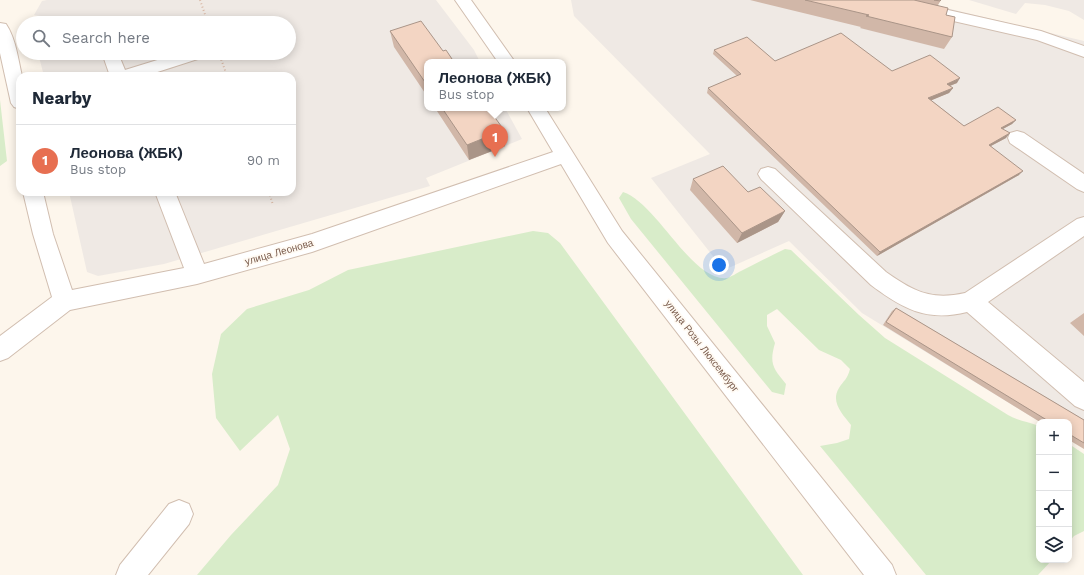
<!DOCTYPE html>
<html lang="en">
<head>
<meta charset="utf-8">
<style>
	:root { --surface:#fff; --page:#f2f2f3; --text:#1f2937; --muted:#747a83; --line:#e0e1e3; --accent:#e76f51 }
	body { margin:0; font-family:"Work Sans",sans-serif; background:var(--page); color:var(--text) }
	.controls { position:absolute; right:12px; bottom:12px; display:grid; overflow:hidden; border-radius:8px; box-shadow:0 2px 10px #0003 }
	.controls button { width:36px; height:36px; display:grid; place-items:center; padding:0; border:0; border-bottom:1px solid var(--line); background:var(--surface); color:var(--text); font:20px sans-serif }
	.you { position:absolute; left:719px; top:265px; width:14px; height:14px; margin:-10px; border:3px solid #fff; border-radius:50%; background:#1a73e8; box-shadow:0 0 0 6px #1a73e833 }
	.badge { display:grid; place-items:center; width:26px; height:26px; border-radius:50%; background:var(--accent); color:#fff; font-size:13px; font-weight:700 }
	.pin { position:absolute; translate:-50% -33px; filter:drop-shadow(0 1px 2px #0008) }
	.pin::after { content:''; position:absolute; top:21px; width:14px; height:12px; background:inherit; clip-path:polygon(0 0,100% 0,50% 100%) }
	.popup { position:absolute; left:424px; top:59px; width:142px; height:52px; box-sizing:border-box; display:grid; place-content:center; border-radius:8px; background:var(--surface); filter:drop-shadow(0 1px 3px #0005); font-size:13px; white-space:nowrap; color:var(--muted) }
	.popup b { font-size:15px; color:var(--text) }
	.popup::after { content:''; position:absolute; left:50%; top:100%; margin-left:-8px; border:8px solid transparent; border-top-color:var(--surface) }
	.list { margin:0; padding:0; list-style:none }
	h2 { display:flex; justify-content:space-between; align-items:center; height:52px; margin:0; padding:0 16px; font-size:17px }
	h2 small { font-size:13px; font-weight:400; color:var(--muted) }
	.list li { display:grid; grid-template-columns:26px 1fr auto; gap:12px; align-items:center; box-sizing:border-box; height:72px; padding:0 16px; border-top:1px solid var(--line) }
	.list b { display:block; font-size:15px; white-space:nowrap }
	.list p { margin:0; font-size:13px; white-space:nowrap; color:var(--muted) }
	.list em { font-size:13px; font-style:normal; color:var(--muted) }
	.icon { flex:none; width:22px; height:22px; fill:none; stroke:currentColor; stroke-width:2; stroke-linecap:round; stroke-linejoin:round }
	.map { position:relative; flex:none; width:1084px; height:575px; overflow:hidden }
	.search { position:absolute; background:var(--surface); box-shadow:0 2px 10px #0003; left:16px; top:16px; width:280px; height:44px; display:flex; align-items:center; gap:10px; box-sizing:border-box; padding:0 14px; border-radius:22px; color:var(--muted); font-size:15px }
	.panel { position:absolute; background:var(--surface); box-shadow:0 2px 10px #0003; left:16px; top:72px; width:280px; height:124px; border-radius:12px }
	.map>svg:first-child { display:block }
	.industrial { fill:#efe9e4 }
	.green { fill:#d8ecc9 }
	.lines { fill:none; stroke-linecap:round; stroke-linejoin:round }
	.minor-casing { stroke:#d1beb0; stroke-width:2 }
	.path { stroke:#d9b8a5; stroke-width:2; stroke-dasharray:1 2.5; stroke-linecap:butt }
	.minor { fill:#fff; fill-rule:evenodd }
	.wall { fill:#d1b7a8 }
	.shaded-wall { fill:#aa9588 }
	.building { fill:#f3d5c3; stroke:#aa9588 }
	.labels { text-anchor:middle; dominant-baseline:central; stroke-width:3.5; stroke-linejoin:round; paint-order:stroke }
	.street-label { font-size:10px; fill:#7a5c4d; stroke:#fffaf3 }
</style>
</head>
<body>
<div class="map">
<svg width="1084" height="575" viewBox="0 0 1084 575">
	<rect width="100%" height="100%" fill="#fdf6ec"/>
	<path class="industrial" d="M47,0H436L474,50L480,62H427V108H505L522,139L426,178L430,186L164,264L98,276L87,272L69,192H292V76H44L38,53H289V23H53L55,19L34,15L42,1Z
		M571,0H913L1084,41V449L1069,422H1040L862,313L789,241L724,270L651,178L710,154L574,16Z
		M969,0H1084V20L1069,11L1045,5L1025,3L1016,14Z"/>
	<path class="green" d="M0,100L7,161L0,166Z
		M623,192C657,203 692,282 727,278C731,277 737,273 741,271C755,264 770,256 785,249L791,250L859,315L885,338L1008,415C1018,421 1029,422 1039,426V560H1052L1038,575H926L820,446L837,443L849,439L851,425C843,415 830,402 839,388C844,380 847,380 850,369L841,360L819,350L777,309L767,315V326L775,343C769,364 773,368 786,384L784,395L772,392L631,219L619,198Z
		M533,231L548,233L560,243L803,575H197L231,535L278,485L290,449L278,415L240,451L216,418L212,374L221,334L247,309L309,290L348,270Z
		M1069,444L1084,454V531L1074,536L1069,542Z"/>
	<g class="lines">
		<g class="minor-casing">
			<path id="minor" d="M455,0H471L515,62H498Z
				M875,0H904L1041,31L1084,46V57L1037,40L883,5L878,3Z
				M0,23L6,24C16,39 18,59 22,76H20V109L14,107L11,103L0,53Z
				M102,53H118L125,70L180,53H206L204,57L145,76H110Z
				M527,108H545L622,231L892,565L896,575H864L608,243L561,164L312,252L197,284L70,310L8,358L0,361V336L52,297L33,234L23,192H43L53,234L72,290L184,268L155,192H175L204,264L312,234L553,152Z
				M1017,131L1024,133L1084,174V192L1077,189L1010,143L1008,138L1010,133Z
				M768,167L775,169L886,272C913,291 931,301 965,293L1077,219L1084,217V236L988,302L1084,382V410L1075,406L967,312C927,322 903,309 871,285L761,179L758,174L761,169Z
				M179,500L189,504L193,514L189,524L148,575H116L120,565L169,504Z"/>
		</g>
		<path class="path" d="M200,0L208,23
			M219,53L227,76
			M269,192L273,205"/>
		<use href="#minor" class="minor"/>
	</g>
	<path class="wall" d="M750,0H941L938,5L946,15L952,37L944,49L860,28L861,27Z
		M390,31L443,51L427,62V96L394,47Z
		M714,50L775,61L892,71L957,83L950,86L953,88L949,93L931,100L964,126L1016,120L1012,124L1003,129L1006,138L991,146L1019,175L877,256L707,93L708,88L737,76L713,54Z
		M435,108H488L505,146L469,160Z
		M693,179L748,192L785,211L778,222L737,243L690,190Z
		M896,308L1084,420V449L1069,440V422H1040L883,325L892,311Z
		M1084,313V336L1070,323Z"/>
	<path class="shaded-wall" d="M960,78L957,83L944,88L947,84Z
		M953,88L949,93L925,103L928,98Z
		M1016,120L1012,124L997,132L1001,128Z
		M504,130L505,146L469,160L467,145Z
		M1010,133L1006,138L985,149L989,145Z
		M1023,171L1019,175L877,256L880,252Z
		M785,211L778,222L737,243L742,233Z"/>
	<path class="building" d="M805,0H914L948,8L946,15L955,17L952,37L866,16L869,15Z
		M934,0H941L940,1Z
		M421,21L443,51L446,50L454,62H427V85L390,31Z
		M841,33L892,71L930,55L960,78L947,84L953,88L928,98L964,126L998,107L1016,120L1001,128L1010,133L989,145L1023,171L880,252L708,88L741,74L714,50L747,37L775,61Z
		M442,108H488L504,130L467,145Z
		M723,166L748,192L760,187L785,211L742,233L693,179Z
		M896,308L1084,420V443L1069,434V422H1050L886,322Z"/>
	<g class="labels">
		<g class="street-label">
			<text transform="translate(279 252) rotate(-16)">улица Леонова</text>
			<text transform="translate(702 346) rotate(52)">улица Розы Люксембург</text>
		</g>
	</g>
</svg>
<div class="controls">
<button>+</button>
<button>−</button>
<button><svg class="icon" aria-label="locate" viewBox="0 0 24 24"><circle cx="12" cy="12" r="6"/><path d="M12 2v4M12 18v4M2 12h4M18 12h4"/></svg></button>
<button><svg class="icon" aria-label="layers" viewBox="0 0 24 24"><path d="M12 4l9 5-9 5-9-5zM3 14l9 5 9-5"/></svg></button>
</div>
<div class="you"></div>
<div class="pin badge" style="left:495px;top:157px">1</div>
<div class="popup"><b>Леонова (ЖБК)</b>Bus stop</div>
<div class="search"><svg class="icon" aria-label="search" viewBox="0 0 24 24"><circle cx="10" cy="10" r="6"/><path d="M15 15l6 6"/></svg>Search here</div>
<section class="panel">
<h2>Nearby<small></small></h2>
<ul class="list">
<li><span class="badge">1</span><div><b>Леонова (ЖБК)</b><p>Bus stop</p></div><em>90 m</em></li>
</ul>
</section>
</div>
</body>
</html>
